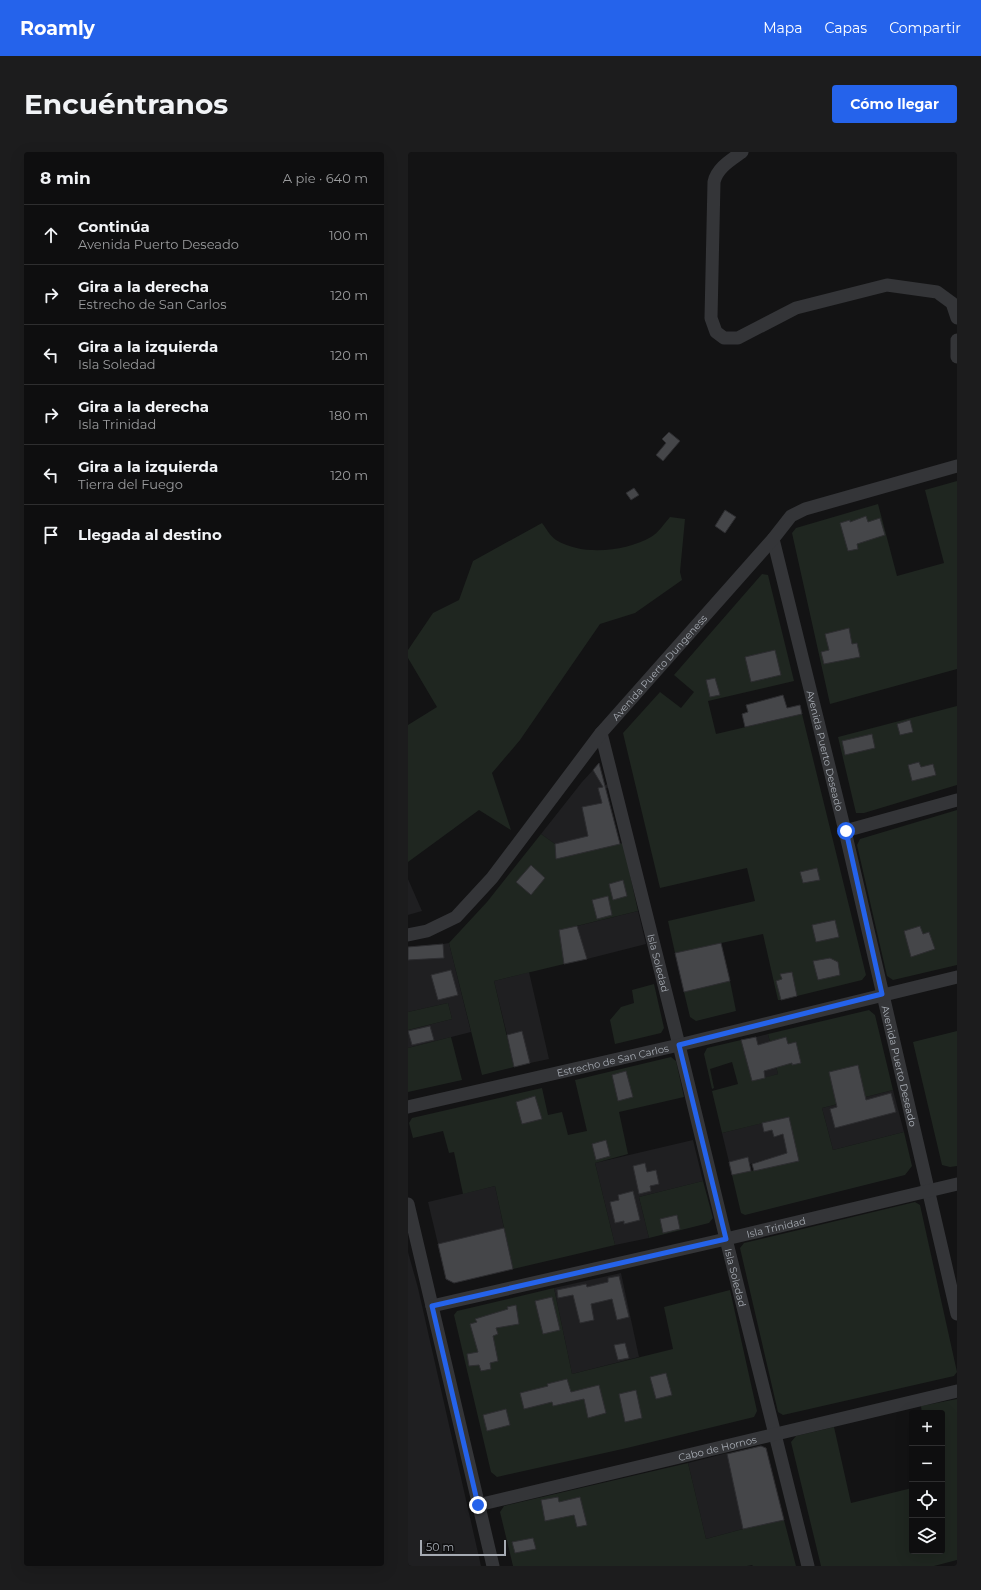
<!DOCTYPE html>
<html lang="es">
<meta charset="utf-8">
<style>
body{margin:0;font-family:Montserrat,sans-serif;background:#1c1c1d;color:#f1f3f6}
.controls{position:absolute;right:12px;bottom:12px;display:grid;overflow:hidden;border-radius:4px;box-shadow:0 4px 16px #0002}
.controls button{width:36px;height:36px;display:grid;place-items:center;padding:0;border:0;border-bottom:1px solid #2e2e2f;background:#0e0e0f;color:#f1f3f6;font:20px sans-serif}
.scale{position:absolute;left:12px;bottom:10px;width:86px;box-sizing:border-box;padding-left:4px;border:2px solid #a6abb3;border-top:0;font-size:11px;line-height:14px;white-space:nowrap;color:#a6abb3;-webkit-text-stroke:3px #0e0e0f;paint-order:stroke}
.stop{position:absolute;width:12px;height:12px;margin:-9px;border:3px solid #2563eb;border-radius:50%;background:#fff}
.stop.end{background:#2563eb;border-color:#fff;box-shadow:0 1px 4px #0008}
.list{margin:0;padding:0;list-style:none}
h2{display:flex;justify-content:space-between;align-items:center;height:52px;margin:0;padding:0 16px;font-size:17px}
h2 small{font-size:13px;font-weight:400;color:#9b9c9e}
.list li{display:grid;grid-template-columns:26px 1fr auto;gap:12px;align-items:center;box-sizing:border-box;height:60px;padding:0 16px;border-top:1px solid #2e2e2f}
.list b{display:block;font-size:15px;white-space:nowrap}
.list p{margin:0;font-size:13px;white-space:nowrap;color:#9b9c9e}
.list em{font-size:13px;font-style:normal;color:#9b9c9e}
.icon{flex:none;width:22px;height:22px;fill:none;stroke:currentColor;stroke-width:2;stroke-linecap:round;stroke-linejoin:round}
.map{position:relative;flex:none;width:549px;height:1414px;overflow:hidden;border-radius:4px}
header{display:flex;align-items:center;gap:24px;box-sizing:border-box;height:56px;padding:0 20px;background:#2563eb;color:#fff}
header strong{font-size:19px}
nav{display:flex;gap:22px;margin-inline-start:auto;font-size:14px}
.intro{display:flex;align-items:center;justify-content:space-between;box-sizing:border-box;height:96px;padding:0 24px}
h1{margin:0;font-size:28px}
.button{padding:10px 18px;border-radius:4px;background:#2563eb;color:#fff;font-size:14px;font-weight:700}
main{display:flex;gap:24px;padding:0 24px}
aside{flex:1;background:#0e0e0f;border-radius:4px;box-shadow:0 4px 16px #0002}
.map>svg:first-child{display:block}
.built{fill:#1f1f21}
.green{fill:#1f2620;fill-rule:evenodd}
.building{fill:#454649;stroke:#2d2d30}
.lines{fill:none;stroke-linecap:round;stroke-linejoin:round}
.street{stroke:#343538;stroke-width:13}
.route{stroke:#2563eb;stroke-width:5}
.labels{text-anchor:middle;stroke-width:3.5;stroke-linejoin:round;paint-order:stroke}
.street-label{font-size:10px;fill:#a6abb3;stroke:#0e0e0f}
</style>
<header>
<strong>Roamly</strong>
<nav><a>Mapa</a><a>Capas</a><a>Compartir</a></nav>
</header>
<div class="intro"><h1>Encuéntranos</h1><a class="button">Cómo llegar</a></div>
<main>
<aside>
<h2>8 min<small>A pie · 640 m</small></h2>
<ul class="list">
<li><svg class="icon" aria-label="ahead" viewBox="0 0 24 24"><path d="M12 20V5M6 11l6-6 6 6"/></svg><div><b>Continúa</b><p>Avenida Puerto Deseado</p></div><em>100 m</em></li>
<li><svg class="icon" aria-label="right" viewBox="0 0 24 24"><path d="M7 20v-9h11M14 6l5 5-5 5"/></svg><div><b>Gira a la derecha</b><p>Estrecho de San Carlos</p></div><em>120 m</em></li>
<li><svg class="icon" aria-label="left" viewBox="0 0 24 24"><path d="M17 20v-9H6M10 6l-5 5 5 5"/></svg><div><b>Gira a la izquierda</b><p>Isla Soledad</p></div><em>120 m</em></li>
<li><svg class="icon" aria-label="right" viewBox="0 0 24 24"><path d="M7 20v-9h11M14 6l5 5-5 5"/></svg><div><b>Gira a la derecha</b><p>Isla Trinidad</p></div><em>180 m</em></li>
<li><svg class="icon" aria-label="left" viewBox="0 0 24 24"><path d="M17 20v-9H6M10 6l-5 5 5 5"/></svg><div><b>Gira a la izquierda</b><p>Tierra del Fuego</p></div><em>120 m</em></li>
<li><svg class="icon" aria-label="arrive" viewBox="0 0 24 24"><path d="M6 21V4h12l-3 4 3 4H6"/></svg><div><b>Llegada al destino</b></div></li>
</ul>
</aside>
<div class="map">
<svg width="549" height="1414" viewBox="0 0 549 1414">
<rect width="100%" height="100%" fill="#131314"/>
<path class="built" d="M 185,618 L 192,630 L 196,630 L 197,633 L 200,632 L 200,636 L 196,637 L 195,635 L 190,636 L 194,651 L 174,655 L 180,684 L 147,692 L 133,682 L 174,630 Z
M 0,727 L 14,759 L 0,763 Z
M 230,759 L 238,792 L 179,807 L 169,774 Z
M 41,791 L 63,880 L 0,896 L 0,878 L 44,867 L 40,851 L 0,860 L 0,808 L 36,806 L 35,792 Z
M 121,820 L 141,907 L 122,911 L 114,879 L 99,883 L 86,829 Z
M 360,882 L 370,922 L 357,926 L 348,885 Z
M 485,938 L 496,980 L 425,998 L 414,956 Z
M 354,971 L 356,979 L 364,978 L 366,985 L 384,980 L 386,986 L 376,988 L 379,1001 L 342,1012 L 340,1005 L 321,1010 L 314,981 Z
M 285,988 L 295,1029 L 231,1045 L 241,1086 L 207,1093 L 187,1011 Z
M 87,1034 L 96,1076 L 30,1092 L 20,1050 Z
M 0,1100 L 10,1136 L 73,1414 L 0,1414 Z
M 213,1121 L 231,1205 L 164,1222 L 146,1136 Z
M 319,1301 L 335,1377 L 298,1387 L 280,1311 Z"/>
<path class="green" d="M 549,329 L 549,517 L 422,552 L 384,381 L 388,376 L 470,352 L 489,424 L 536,411 L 517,338 Z
M 262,365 L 277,367 L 272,420 L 274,428 L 227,461 L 192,472 L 112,588 L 84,621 L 103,678 L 71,658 L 0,710 L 0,573 L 29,555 L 0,506 L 0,498 L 25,461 L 51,448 L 65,409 L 134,371 C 138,376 142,384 148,388 C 174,404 217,400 243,385 C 250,381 256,372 262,365 Z
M 354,422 L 360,423 L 386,529 L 300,549 L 308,582 L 394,562 L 458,823 L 454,828 L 389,844 L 384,820 L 373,822 L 374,827 L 368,829 L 373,848 L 370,848 L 355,782 L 267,801 L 260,769 L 347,749 L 339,716 L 252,736 L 215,581 L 252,540 L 273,556 L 286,540 L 266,523 ZM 422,806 L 430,810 L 432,822 L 410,828 L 406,809 Z
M 549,554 L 549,633 L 456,661 L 448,661 L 430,585 Z
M 549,658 L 549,813 L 485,828 L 479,824 L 449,693 L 452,687 Z
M 133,682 L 147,692 L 148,707 L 215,691 L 230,759 L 152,778 L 156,812 L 86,829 L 106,915 L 74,923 L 41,791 L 79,750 Z
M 322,829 L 328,859 L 288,869 L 282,865 L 276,840 Z
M 246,832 L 256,876 L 253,881 L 207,892 L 202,868 L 213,855 L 226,851 L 224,838 Z
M 40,851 L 44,867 L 0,878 L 0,860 Z
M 461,858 L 467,863 L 485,938 L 414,956 L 425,998 L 496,980 L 504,1014 L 497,1023 L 337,1063 L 333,1061 L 324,1023 L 391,1009 L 380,965 L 314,981 L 304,939 L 330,932 L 324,910 L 302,917 L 306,936 L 304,937 L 296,902 L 299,896 L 333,888 L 344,929 L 370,922 L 360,882 Z
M 549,879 L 549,1014 L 542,1015 L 534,1013 L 505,890 Z
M 43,885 L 54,928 L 0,940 L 0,896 Z
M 263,905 L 268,909 L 276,945 L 211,960 L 220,1002 L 187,1011 L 207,1093 L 105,1117 L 87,1034 L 55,1042 L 46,1000 L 41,1001 L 35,979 L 5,986 L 1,971 L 4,966 L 134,936 L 140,963 L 154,960 L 160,983 L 179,979 L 167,928 Z
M 295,1029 L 305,1066 L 301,1071 L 241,1086 L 231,1045 Z
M 507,1050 L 512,1053 L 549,1220 L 546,1224 L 375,1263 L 370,1260 L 332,1096 L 336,1091 Z
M 146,1136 L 164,1222 L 265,1197 L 256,1155 L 322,1138 L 349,1259 L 346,1265 L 219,1296 L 89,1325 L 83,1320 L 46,1163 L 49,1159 Z
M 549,1247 L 549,1408 L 526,1414 L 413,1414 L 383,1290 L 388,1284 L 426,1275 L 443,1351 L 504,1336 L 504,1399 L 534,1399 L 534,1261 L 514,1261 L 513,1254 Z
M 280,1311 L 298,1387 L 335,1377 L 376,1368 L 388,1414 L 345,1414 L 344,1413 L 339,1414 L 105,1414 L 92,1360 L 96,1354 Z"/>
<path class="building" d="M 261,280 L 272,289 L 255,309 L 248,303 L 258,291 L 254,287 Z
M 226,336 L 231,343 L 223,348 L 218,341 Z
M 317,358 L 328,365 L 317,381 L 307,374 Z
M 458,364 L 460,370 L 472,366 L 477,383 L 449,392 L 450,397 L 440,399 L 432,371 L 442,368 L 442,370 Z
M 441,476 L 444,492 L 449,491 L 452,505 L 416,512 L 413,500 L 421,498 L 417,482 Z
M 367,498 L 373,523 L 343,530 L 337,505 Z
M 307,526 L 312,543 L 302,545 L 298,528 Z
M 375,543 L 379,556 L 392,553 L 394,562 L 337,575 L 334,562 L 340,560 L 338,553 Z
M 502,568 L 505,580 L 492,583 L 489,572 Z
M 464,582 L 467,596 L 437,603 L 434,589 Z
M 511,610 L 513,615 L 525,612 L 528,623 L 504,629 L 500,613 Z
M 191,611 L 212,692 L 148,707 L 147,692 L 180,684 L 174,655 L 194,651 L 190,636 L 195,635 L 185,618 Z
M 123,713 L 137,726 L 123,743 L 108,730 Z
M 409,716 L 412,728 L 395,731 L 392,720 Z
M 215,728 L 219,744 L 205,748 L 201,732 Z
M 200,744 L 204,763 L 189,767 L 184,748 Z
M 427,768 L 431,785 L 408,790 L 404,773 Z
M 169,774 L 179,807 L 156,812 L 151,778 Z
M 512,774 L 515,782 L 521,780 L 527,797 L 503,805 L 496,779 Z
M 313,791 L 322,829 L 276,840 L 267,801 Z
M 35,792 L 36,806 L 0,808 L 0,795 Z
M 422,806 L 430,810 L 432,823 L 410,828 L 405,809 Z
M 43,818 L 50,843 L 30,848 L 23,823 Z
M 384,820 L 389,844 L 373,848 L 368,829 L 374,827 L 372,822 Z
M 22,874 L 26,888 L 4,893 L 0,879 Z
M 114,879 L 122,911 L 106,915 L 99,883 Z
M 348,885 L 350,893 L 378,885 L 380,892 L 388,890 L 393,911 L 384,913 L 384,911 L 356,919 L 357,926 L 344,929 L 333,888 Z
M 450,913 L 458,948 L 483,941 L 488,960 L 427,976 L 422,957 L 429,955 L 421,920 Z
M 218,919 L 225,945 L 210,949 L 204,923 Z
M 127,944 L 134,967 L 114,972 L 108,950 Z
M 381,965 L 391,1009 L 346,1019 L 344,1012 L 379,1001 L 375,982 L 366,985 L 364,978 L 356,980 L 354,971 Z
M 198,988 L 202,1004 L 188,1008 L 184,992 Z
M 340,1005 L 343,1019 L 324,1023 L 321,1010 Z
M 237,1011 L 239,1020 L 248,1018 L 251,1032 L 242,1034 L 243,1039 L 231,1042 L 225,1014 Z
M 225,1039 L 232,1068 L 216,1072 L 216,1069 L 207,1071 L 202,1050 L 211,1048 L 210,1043 Z
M 269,1063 L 272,1077 L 255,1081 L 252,1067 Z
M 96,1076 L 105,1117 L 46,1131 L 38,1127 L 30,1092 Z
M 211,1124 L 221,1165 L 209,1168 L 204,1147 L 183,1152 L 186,1168 L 172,1171 L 165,1143 L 150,1146 L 149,1138 L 178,1132 L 179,1135 L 200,1130 L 200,1126 Z
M 144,1145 L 152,1178 L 135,1182 L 127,1149 Z
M 108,1153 L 111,1172 L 88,1176 L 90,1182 L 85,1184 L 90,1209 L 82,1211 L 83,1217 L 73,1219 L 71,1213 L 61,1214 L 59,1202 L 70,1200 L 62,1172 L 69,1170 L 67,1167 L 100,1157 L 99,1155 Z
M 217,1191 L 221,1206 L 210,1208 L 206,1193 Z
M 258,1221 L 264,1243 L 248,1247 L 242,1225 Z
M 159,1227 L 163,1240 L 191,1233 L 198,1261 L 180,1266 L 176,1247 L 145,1254 L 144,1250 L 116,1257 L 112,1241 L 140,1234 L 139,1232 Z
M 228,1238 L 234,1266 L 217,1270 L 211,1242 Z
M 98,1257 L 102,1273 L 79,1279 L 75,1263 Z
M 353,1294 L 358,1296 L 376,1368 L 335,1377 L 319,1302 Z
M 150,1345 L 151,1350 L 172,1345 L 179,1373 L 169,1375 L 166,1363 L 137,1369 L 133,1348 Z
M 125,1386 L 128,1397 L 107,1401 L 104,1390 Z"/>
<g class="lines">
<g class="street">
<path d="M 334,0 C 323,8 309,16 306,30 L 303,166 L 308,180 L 316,186 L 330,186 L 388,156 L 479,133 L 529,140 L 544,151 L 549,166"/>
<path d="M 549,188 L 549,205"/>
<path id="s1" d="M 365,387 L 437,679 L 549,1162"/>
<path id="s2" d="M 193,581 L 271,893 L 318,1087 L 400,1414"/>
<path d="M 437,679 L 549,648"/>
<path id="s3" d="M 0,783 L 19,779 L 48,765 L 84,726 L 193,581 L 365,387 L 383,364 L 397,357 L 549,314"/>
<path id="s4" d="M 0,955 L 271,893 L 549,825"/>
<path d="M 0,1052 L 85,1414"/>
<path id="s5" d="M 24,1154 L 318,1087 L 549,1032"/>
<path id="s6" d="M 70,1353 L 549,1239"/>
</g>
</g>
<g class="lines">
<path class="route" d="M 70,1353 L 24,1154 L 318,1087 L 271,893 L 474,842 L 438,679"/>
</g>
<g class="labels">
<g class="street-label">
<text dy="4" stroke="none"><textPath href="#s3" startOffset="374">Avenida Puerto Dungeness</textPath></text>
<text dy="4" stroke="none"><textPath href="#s1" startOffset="218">Avenida Puerto Deseado</textPath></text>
<text dy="4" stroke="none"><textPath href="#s2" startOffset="237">Isla Soledad</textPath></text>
<text dy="4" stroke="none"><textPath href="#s4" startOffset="210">Estrecho de San Carlos</textPath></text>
<text dy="4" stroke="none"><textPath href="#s1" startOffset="542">Avenida Puerto Deseado</textPath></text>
<text dy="4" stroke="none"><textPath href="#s5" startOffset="353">Isla Trinidad</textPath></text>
<text dy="4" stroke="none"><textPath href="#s2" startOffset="561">Isla Soledad</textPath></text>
<text dy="4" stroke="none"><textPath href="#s6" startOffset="246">Cabo de Hornos</textPath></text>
</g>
</g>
</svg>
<div class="controls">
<button>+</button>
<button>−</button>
<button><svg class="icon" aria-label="locate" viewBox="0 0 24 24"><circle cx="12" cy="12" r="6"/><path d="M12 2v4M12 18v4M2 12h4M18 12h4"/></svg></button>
<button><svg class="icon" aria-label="layers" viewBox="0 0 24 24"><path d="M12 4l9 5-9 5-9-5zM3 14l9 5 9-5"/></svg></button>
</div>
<div class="scale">50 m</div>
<div class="stop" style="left:438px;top:679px"></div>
<div class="stop end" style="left:70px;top:1353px"></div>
</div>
</main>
